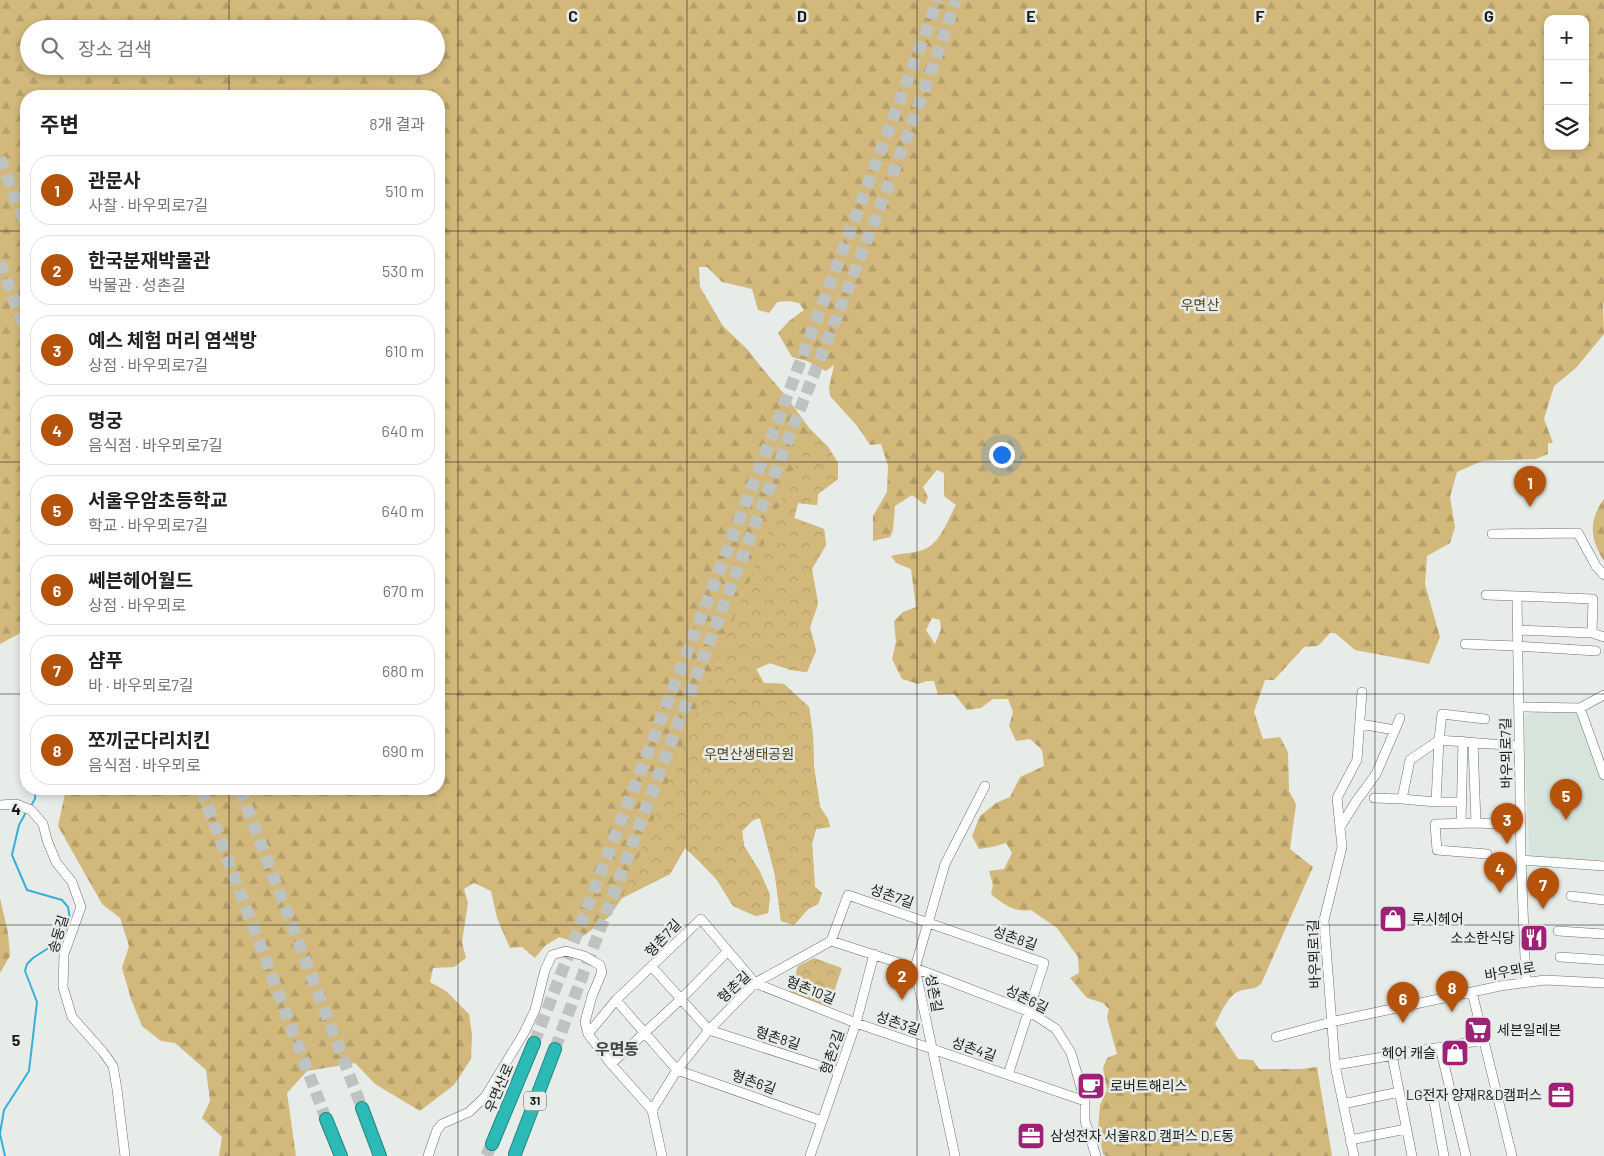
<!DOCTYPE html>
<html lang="ko">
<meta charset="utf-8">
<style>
body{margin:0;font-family:Barlow,"Noto Sans KR",sans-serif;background:#f2f2f2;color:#222}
.controls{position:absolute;right:15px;top:15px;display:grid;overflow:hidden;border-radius:10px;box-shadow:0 2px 8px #0003}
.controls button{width:45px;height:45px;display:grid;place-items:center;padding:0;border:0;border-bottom:1px solid #e0e0e0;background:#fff;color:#222;font:25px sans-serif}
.you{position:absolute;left:1001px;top:454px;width:18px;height:18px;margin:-12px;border:4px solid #fff;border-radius:50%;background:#1a73e8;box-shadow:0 0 0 8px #1a73e833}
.badge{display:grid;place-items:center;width:32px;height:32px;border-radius:50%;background:#b45309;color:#fff;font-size:16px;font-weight:700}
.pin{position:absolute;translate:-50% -41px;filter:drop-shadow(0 1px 2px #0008)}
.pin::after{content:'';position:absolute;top:26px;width:18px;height:15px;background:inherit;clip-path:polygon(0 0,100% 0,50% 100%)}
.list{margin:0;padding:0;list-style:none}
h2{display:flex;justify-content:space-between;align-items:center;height:65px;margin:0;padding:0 20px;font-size:21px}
h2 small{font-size:16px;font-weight:400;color:#767676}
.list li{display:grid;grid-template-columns:32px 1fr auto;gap:15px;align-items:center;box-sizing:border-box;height:70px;margin:0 10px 10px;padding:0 10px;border:1px solid #e0e0e0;border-radius:20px}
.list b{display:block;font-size:19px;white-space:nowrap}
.list p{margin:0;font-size:16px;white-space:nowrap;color:#767676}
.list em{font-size:16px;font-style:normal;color:#767676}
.icon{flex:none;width:28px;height:28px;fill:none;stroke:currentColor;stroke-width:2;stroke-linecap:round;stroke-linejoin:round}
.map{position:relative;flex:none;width:1604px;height:1156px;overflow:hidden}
.search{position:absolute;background:#fff;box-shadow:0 2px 8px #0003;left:20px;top:20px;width:425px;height:55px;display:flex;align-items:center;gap:12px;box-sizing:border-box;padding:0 18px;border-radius:28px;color:#767676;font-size:19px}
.panel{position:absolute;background:#fff;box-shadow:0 2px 8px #0003;left:20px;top:90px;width:425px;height:705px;border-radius:20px}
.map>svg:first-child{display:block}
.built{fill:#d7e4db}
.forest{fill:url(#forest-firs);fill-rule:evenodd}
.park{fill:url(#park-crowns)}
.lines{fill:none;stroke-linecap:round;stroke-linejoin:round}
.stream{stroke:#36afda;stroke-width:2}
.highway-tunnel{stroke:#bec2c0;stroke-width:12;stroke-dasharray:12 6;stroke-linecap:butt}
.minor-casing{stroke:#6e726f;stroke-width:10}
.highway-casing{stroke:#258380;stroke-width:14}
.minor{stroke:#fff;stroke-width:9}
.highway{stroke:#2bbab6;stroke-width:12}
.grid{fill:none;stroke:#1a1c1b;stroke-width:1;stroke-opacity:0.55}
.labels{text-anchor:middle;stroke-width:5;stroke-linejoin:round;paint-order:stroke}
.shield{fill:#e7ece9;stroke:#585a59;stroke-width:1}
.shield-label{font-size:12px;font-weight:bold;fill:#1a1c1b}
.park-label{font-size:14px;fill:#574720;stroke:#e7ece9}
.street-label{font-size:14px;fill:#1a1c1b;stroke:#e7ece9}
.poi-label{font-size:14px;fill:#1a1c1b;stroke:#e7ece9;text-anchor:start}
.quarter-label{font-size:16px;font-weight:bold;fill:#424744;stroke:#e7ece9}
.grid-label{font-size:16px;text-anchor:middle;font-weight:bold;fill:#1a1c1b;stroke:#e7ece9;stroke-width:5;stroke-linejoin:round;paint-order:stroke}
</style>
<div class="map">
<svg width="1604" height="1156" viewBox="0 0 1604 1156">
<defs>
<pattern id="forest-firs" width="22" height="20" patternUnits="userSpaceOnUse" patternTransform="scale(1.25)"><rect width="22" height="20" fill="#d2b97b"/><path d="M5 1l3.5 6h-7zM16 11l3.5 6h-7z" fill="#b49e6a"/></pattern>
<pattern id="park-crowns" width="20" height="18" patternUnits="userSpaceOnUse" patternTransform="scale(1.25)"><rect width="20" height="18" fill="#d2b97b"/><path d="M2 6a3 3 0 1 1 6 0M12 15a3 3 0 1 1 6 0" fill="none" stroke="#b49e6a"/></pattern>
</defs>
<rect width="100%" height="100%" fill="#e7ece9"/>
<path class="built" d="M 1533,711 L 1578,711 L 1604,783 L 1604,860 L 1533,858 L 1529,856 L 1524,718 Z"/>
<path class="forest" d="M 0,0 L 1604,0 L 1604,303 L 1603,303 L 1604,334 L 1576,368 L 1554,386 L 1544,419 L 1553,443 L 1548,443 L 1548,454 L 1536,459 L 1482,461 L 1457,472 L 1450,497 L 1455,527 L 1450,543 L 1427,556 L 1425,584 L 1440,637 L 1429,664 L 1355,650 L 1335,633 L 1330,633 L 1318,646 L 1304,647 L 1274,680 L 1265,680 L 1254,712 L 1263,739 L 1280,737 L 1288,752 L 1289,791 L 1296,804 L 1290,849 L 1313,867 L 1261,984 C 1253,990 1252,988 1243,990 C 1228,993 1222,1012 1215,1024 L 1238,1059 L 1253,1060 L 1259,1069 L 1302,1069 L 1317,1067 L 1332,1156 L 1106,1156 L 1103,1154 L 1098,1129 L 1100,1105 L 1107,1090 L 1103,1068 L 1107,1058 L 1117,1054 L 1107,1018 L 1109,1009 L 1103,1003 L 1087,998 L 1070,978 L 1079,973 L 1078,957 L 1057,928 L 1031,910 C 1015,913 1003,904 991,894 L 993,885 L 989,871 L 1004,869 L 1012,853 L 1006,843 L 992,847 L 979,849 L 972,836 L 980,816 L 996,803 L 1010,797 L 1020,777 L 1044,766 L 1042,750 L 1030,739 L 1016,741 L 1009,726 L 1013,712 L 1008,699 L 993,699 L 981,708 L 967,710 L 954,694 L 938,695 L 934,681 L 927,681 L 918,684 L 902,679 L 892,659 L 896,642 L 894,621 L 903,612 L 916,607 L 911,569 L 896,563 L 891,556 C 901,553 919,553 925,549 C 941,542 948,519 956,505 L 944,496 L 944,473 L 937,470 L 923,487 L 928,497 L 925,505 L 912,495 L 895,506 L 893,530 L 890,537 L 873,541 L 873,516 L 887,492 L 888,466 L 881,444 L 870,445 L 858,427 L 830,396 L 829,388 L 834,365 L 826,371 L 807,361 L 792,357 L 778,333 L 789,321 L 804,310 L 799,303 L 789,301 L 777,302 L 769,313 L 758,310 L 752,289 L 722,282 L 707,267 L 699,267 L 700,287 L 723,326 L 747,349 L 762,368 L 785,395 L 810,429 L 828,447 L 838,463 L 838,479 L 818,494 L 817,505 L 798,503 L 794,518 L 824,529 L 826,545 L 812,569 L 818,604 L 810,627 L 816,651 L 807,672 L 791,670 L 770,663 L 756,669 L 764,683 L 784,684 L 809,707 L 813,735 L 814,767 L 820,807 L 828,819 L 830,827 L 816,829 L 812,844 L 815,887 L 822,893 L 818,904 L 808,909 L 794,925 L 781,921 L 775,875 L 760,818 L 753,820 L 742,831 L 744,846 L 760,872 L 770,895 L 768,913 L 756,916 L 733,906 L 717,880 L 696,858 L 685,848 L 670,874 L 622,898 L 609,917 L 575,942 L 559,937 L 545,946 L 535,958 L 522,947 L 510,948 L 497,918 L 491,891 L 474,883 L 464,889 L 468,903 L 462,942 L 466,958 L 454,967 L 433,968 L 430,982 L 446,991 L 469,1014 L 472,1036 L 471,1059 L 454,1085 L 420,1111 L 375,1084 L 355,1063 L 307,1071 L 287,1093 L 296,1156 L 219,1156 L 222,1137 L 202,1118 L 210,1101 L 206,1070 L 175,1043 L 161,1041 L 142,1026 L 131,999 L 122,968 L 129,946 L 120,918 L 102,904 L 58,826 L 66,789 L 439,789 L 439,96 L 26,96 L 26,630 L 0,644 ZM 1548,19 L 1585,19 L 1585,146 L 1548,146 ZM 29,29 L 436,29 L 436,66 L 29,66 ZM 932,618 L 940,620 L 941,629 L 935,644 L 926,630 Z
M 1604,499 L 1604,561 C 1590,539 1588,521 1604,499 Z
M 0,898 L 8,933 L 10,956 L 0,973 Z"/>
<path class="park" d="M 810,429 L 828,447 L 838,463 L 838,479 L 818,494 L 817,505 L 798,503 L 794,518 L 824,529 L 826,545 L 812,569 L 818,604 L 810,627 L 816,651 L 807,672 L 791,670 L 770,663 L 756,669 L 764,683 L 784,684 L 809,707 L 813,735 L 814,767 L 820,807 L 828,819 L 830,827 L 816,829 L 812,844 L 815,887 L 822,893 L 818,904 L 808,909 L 794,925 L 781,921 L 775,875 L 760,818 L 753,820 L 742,831 L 744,846 L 760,872 L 770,895 L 768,913 L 756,916 L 733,906 L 717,880 L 696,858 L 685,848 L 670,874 L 622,898 Z
M 814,958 L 842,968 L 829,1007 L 790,992 L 798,966 Z"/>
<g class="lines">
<path class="stream" d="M 32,804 L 35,799 L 36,789
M 0,1133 L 4,1110 L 29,1071 L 37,1002 L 25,971 L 27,964 L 33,958 L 61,940 L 70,919 L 68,907 L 62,900 L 27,890 L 12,855 L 19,825 L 25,814
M 0,1134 L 5,1156"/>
<path class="highway-tunnel" d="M 0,158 L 26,226
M 0,262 L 26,331
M 201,789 L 326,1119
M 240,789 L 362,1108
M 534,1043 L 777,423 L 938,0
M 555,1049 C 633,841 712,634 793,427 C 849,285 907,144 956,0
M 486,1156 L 492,1144"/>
<defs>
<path id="minor" d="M 1492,534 L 1578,533 L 1596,566 L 1604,575
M 1486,595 L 1517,596
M 1517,630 L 1592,633 L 1593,599 L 1517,596 L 1521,860 L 1526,982
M 1592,633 L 1604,637
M 1465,644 L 1517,646 L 1596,651
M 1519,707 L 1580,708 L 1604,695
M 1580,708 L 1604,775
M 1485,719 L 1442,714 L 1439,740 L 1518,746
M 1360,724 L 1395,730 L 1400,718
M 1439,740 L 1436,802 L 1402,799 L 1410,760 Z
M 1473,742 L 1476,823 L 1521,825
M 1374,798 L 1402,799
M 1436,802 L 1461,802
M 0,805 L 16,804 L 31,810 L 43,824 L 47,840 L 56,862 L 72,882 L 81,907 L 64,954 L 63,987 L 72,1017 L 103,1052 L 113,1066 L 117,1089 L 125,1156
M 1461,823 L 1463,741
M 1476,823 L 1435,824 L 1437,850 L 1487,854
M 1340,827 L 1357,800 L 1376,774 L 1395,730
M 1521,860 L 1604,866
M 1571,896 L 1604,900
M 1558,931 L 1604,934
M 831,941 L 848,895 L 1044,963 L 1008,1075
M 1560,957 L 1604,960
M 652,967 L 709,1030 L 839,1072
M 1472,992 L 1512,1156
M 616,1000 L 588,1034 L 611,1064 L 652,1110
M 1276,1037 L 1331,1022 L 1500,986 L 1545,980 L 1604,983
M 1440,1047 L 1466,1156
M 1392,1055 L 1412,1156
M 611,1064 L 681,999 L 728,951
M 1335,1065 L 1484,1040
M 1343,1104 L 1399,1092
M 822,1121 L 677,1070 L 616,1000 L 701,919 L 755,983 L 856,1023 L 1085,1101
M 1350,1140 L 1406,1129
M 428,1156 L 437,1130 L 442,1124 L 469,1112 L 485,1097 L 524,1033 L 535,1010 L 545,970 L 552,955 L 566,951 L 584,956 L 600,965 L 602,972 L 592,996 L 585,1022 L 588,1034
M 662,1156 L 652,1110 L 677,1070 L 709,1030 L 755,983 L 831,941 L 915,968 L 1030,1012 L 1056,1029 L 1071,1053 L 1085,1101 L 1085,1121 L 1096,1156
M 810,1156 L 856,1023 L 874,954
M 955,1156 L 915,968 L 945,864 L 985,786
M 1354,1156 L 1335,1065 L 1324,920 L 1342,847 L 1337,798 L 1357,760 L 1362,692
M 1444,1156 L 1433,1096 L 1451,1092"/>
<path id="highway" d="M 362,1108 L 380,1156
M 326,1119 L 341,1156
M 492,1144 L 534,1043
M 515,1154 L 555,1049"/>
</defs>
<use href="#minor" class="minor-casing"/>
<use href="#highway" class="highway-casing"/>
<use href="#minor" class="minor"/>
<use href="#highway" class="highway"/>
</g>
<path class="grid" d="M 229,0 L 229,29M 458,0 L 458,1156M 687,0 L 687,1156M 917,0 L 917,1156M 1146,0 L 1146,1156M 1375,0 L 1375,1156M 229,66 L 229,96M 0,231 L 26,231M 439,231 L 1604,231M 0,462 L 26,462M 439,462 L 1604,462M 0,694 L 26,694M 439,694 L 1604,694M 229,789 L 229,1156M 0,925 L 1604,925"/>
<defs>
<symbol id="shop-square" viewBox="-11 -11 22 22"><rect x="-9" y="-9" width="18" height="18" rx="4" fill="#9e2176" stroke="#e7ece9"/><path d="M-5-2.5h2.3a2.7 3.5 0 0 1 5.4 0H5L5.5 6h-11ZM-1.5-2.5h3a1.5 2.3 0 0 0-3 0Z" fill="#fff"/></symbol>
<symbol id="restaurant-square" viewBox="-11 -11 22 22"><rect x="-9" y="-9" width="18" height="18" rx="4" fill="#9e2176" stroke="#e7ece9"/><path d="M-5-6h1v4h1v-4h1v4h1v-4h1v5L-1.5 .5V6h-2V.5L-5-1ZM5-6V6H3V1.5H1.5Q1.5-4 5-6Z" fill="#fff"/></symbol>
<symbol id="supermarket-square" viewBox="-11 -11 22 22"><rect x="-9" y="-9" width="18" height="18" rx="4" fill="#9e2176" stroke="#e7ece9"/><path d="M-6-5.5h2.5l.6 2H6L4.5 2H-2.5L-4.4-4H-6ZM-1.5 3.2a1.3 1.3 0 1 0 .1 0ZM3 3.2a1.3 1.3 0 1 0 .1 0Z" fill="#fff"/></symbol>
<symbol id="cafe-square" viewBox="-11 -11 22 22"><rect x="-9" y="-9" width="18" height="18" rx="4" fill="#9e2176" stroke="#e7ece9"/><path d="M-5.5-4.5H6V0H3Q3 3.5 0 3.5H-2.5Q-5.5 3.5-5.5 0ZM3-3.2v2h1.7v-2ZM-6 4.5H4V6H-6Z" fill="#fff"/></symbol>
<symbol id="office-square" viewBox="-11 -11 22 22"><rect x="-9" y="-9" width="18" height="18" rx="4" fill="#9e2176" stroke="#e7ece9"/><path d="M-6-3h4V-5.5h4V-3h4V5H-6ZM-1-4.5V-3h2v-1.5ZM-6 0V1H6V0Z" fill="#fff"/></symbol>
</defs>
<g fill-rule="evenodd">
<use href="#shop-square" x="1377" y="903" width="32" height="32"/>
<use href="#restaurant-square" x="1518" y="922" width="32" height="32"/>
<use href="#supermarket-square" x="1462" y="1014" width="32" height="32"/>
<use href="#shop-square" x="1439" y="1037" width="32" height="32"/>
<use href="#cafe-square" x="1075" y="1070" width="32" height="32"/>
<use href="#office-square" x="1545" y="1079" width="32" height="32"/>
<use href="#office-square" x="1015" y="1120" width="32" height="32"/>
</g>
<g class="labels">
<rect class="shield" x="524" y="1091.5" width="22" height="19" rx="4"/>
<g class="shield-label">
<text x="535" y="1105">31</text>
</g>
<g class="park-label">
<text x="1200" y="310">우면산</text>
<text x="749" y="759">우면산생태공원</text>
</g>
<g class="street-label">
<text transform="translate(1506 753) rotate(-91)" y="5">바우뫼로7길</text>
<text transform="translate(892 896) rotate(19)" y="5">성촌7길</text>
<text transform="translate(58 934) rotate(-73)" y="5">송동길</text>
<text transform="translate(663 938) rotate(-47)" y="5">형촌7길</text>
<text transform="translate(1015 938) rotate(19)" y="5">성촌8길</text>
<text transform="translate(1314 954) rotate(-92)" y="5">바우뫼로1길</text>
<text transform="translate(1510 971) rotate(-10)" y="5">바우뫼로</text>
<text transform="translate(734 987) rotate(-43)" y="5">형촌길</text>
<text transform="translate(811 990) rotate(22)" y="5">형촌10길</text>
<text transform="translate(934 993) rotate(79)" y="5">성촌길</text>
<text transform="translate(1027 999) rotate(26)" y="5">성촌6길</text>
<text transform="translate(898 1023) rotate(19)" y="5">성촌3길</text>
<text transform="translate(778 1038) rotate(18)" y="5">형촌8길</text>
<text transform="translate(974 1049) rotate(19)" y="5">성촌4길</text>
<text transform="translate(832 1052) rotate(-71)" y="5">형촌2길</text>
<text transform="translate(754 1082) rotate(19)" y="5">형촌6길</text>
<text transform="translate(499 1088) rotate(-67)" y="5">우면산로</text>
</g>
<g class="poi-label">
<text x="1412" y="924">루시헤어</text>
<text x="1515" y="943" text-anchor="end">소소한식당</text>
<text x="1497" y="1035">세븐일레븐</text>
<text x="1436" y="1058" text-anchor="end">헤어 캐슬</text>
<text x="1110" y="1091">로버트해리스</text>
<text x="1542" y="1100" text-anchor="end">LG전자 양재R&amp;D캠퍼스</text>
<text x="1050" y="1141">삼성전자 서울R&amp;D 캠퍼스 D,E동</text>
</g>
<g class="quarter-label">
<text x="617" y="1055">우면동</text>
</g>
</g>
<g class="grid-label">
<text x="573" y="22">C</text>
<text x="802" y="22">D</text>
<text x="1031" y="22">E</text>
<text x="1260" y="22">F</text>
<text x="1489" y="22">G</text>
<text x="16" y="815">4</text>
<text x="16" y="1046">5</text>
</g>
</svg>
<div class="controls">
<button>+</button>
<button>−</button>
<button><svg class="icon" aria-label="layers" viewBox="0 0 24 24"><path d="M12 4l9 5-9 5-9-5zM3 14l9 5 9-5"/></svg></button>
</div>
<div class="you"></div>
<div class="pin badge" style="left:1530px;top:507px">1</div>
<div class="pin badge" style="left:902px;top:1000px">2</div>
<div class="pin badge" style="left:1507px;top:844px">3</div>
<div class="pin badge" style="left:1500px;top:893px">4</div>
<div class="pin badge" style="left:1566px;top:820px">5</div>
<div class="pin badge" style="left:1403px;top:1023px">6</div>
<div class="pin badge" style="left:1543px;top:909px">7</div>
<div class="pin badge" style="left:1452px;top:1012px">8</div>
<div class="search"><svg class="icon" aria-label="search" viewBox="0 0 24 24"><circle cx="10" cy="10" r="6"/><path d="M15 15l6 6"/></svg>장소 검색</div>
<section class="panel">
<h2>주변<small>8개 결과</small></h2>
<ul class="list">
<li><span class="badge">1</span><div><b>관문사</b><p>사찰 · 바우뫼로7길</p></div><em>510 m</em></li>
<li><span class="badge">2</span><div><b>한국분재박물관</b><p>박물관 · 성촌길</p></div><em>530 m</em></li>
<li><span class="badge">3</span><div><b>예스 체험 머리 염색방</b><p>상점 · 바우뫼로7길</p></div><em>610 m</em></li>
<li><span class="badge">4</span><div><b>명궁</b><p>음식점 · 바우뫼로7길</p></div><em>640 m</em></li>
<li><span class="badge">5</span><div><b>서울우암초등학교</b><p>학교 · 바우뫼로7길</p></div><em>640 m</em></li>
<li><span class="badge">6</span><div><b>쎄븐헤어월드</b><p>상점 · 바우뫼로</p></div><em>670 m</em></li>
<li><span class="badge">7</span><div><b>샴푸</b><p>바 · 바우뫼로7길</p></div><em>680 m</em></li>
<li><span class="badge">8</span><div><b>쪼끼군다리치킨</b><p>음식점 · 바우뫼로</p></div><em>690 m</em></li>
</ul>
</section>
</div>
